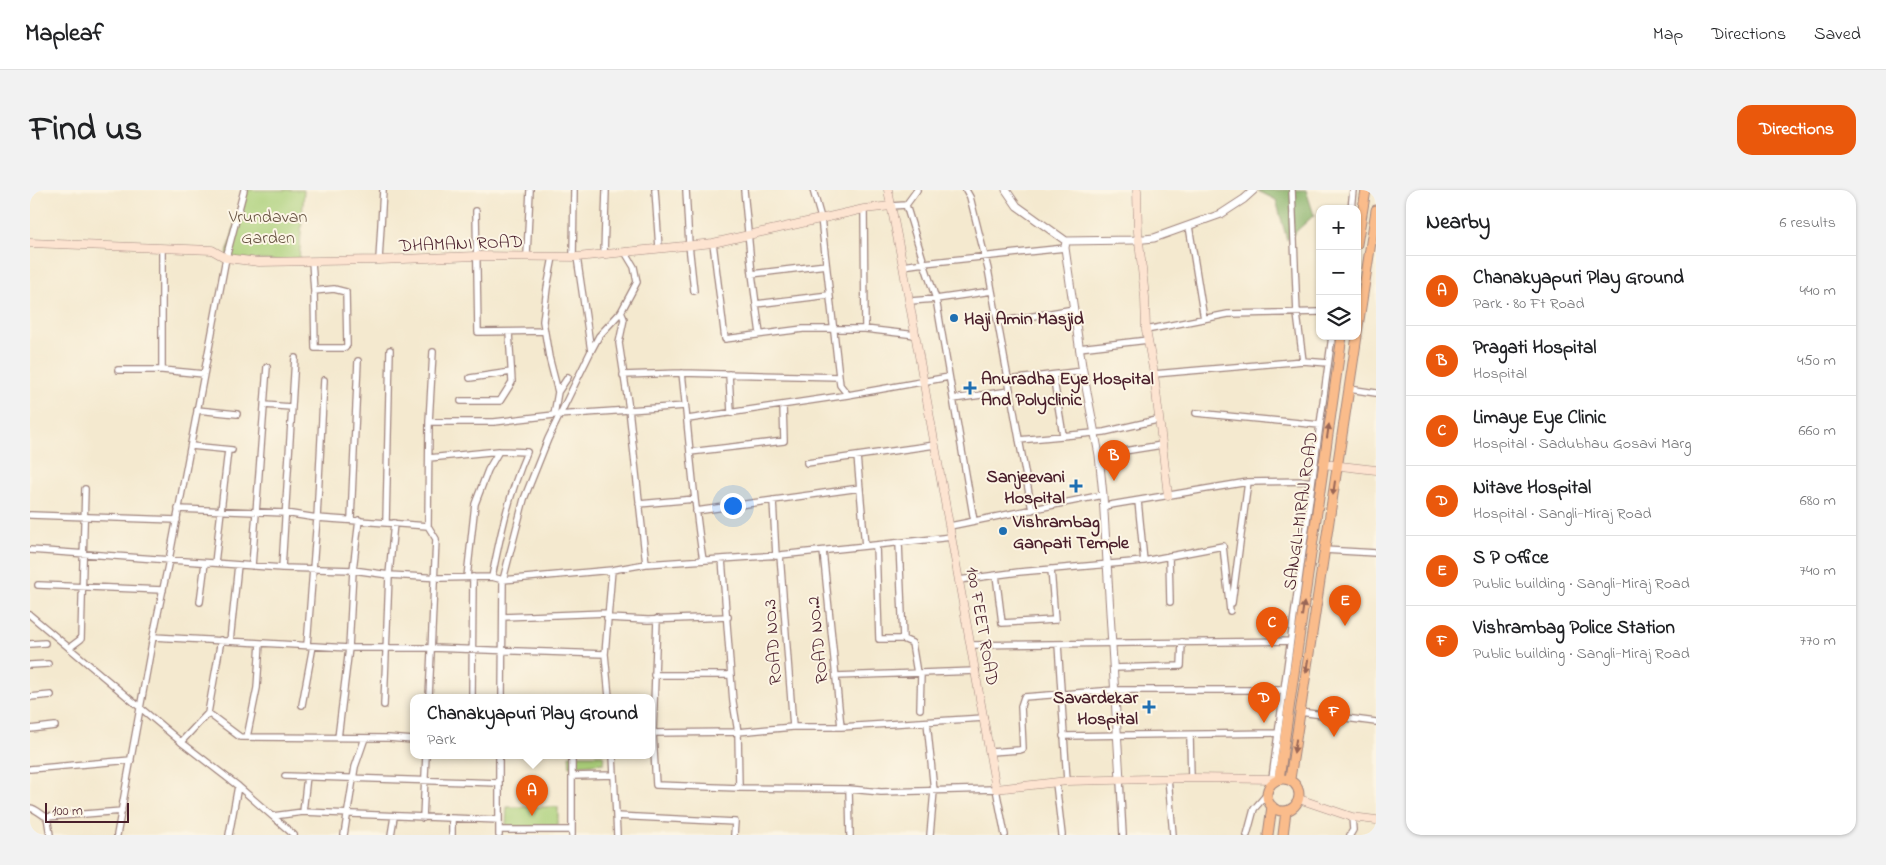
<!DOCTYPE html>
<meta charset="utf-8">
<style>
body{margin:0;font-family:"Indie Flower",sans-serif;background:#f2f2f2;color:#202124}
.controls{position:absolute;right:15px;top:15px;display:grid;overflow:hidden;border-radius:10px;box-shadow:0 1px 4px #0004}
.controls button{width:45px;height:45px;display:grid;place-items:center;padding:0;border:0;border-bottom:1px solid #e0e0e0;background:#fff;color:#202124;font:25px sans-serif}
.scale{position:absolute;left:15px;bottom:12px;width:84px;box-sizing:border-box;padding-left:5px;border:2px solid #4a1f2b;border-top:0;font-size:14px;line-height:18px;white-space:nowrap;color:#4a1f2b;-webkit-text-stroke:4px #fcf5e5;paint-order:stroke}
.you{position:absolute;left:702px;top:315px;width:18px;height:18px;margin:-12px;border:4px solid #fff;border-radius:50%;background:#1a73e8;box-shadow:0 0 0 8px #1a73e833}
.badge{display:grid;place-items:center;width:32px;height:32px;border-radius:50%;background:#ea580c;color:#fff;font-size:16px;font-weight:700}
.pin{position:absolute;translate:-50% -41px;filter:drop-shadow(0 1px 2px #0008)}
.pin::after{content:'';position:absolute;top:26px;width:18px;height:15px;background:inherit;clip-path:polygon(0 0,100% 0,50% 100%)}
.popup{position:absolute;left:380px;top:504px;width:245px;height:65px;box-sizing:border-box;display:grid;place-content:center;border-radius:10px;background:#fff;filter:drop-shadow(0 1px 4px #0005);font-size:16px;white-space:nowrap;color:#757577}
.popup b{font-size:19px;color:#202124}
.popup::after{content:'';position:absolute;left:50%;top:100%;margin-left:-10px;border:10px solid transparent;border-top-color:#fff}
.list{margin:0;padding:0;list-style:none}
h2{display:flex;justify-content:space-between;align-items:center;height:65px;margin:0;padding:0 20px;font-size:21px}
h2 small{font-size:16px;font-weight:400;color:#757577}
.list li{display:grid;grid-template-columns:32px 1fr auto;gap:15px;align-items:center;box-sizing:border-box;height:70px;padding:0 20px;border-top:1px solid #e0e0e0}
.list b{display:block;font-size:19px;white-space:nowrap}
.list p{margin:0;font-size:16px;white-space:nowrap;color:#757577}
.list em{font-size:16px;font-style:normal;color:#757577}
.icon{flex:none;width:28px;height:28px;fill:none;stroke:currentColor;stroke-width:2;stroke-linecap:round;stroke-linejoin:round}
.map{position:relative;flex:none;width:1346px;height:645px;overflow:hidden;border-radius:15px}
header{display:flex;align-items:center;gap:30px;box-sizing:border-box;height:70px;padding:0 25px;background:#fff;border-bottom:1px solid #e0e0e0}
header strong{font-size:24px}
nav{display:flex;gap:28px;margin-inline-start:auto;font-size:18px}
.intro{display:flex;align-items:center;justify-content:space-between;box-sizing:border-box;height:120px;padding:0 30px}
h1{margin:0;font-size:35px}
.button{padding:12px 22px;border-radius:15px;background:#ea580c;color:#fff;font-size:18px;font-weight:700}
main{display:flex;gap:30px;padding:0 30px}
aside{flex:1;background:#fff;border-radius:15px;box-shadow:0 1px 4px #0004}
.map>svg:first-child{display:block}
.green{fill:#acd07a;stroke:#7b7852}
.forest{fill:#89b26a;stroke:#6a684a}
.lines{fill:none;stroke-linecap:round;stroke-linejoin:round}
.minor-casing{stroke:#9f847d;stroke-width:8}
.tertiary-casing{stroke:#9f847d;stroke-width:9}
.secondary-casing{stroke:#9f847d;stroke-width:9}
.trunk-casing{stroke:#9f847d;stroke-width:11}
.minor{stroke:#fff;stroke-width:5.5}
.tertiary{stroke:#fff;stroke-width:7}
.secondary{stroke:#fde4d1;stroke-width:8}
.trunk{stroke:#fabc8b;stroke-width:9}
.oneway{fill:#996656}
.poi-dot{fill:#1f6fb2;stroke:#fcf5e5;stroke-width:2}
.labels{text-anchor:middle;stroke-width:4;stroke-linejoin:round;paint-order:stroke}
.park-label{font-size:18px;fill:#675443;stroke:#fcf5e5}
.street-label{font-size:18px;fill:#4a1f2b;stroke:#fcf5e5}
.poi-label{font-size:18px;font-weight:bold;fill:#4a1f2b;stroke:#fcf5e5;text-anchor:start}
</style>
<header>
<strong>Mapleaf</strong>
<nav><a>Map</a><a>Directions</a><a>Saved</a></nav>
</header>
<div class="intro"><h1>Find us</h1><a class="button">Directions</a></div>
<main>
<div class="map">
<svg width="1346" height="645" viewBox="0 0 1346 645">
<rect width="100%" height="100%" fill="#fcf5e5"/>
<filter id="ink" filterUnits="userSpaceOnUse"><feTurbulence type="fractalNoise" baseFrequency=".02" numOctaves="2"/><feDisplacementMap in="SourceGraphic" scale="10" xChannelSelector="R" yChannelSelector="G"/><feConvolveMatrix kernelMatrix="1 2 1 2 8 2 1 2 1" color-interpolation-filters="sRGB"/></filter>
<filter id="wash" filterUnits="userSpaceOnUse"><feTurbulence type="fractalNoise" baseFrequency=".0096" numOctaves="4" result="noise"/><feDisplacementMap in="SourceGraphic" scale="20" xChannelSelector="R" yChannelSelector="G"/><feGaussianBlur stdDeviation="1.12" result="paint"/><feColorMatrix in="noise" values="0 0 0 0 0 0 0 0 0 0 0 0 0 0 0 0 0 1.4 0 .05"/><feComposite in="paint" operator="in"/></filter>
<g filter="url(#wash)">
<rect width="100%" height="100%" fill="#f4e9cf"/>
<path class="green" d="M 214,0 L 274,0 L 269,72 L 196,68 Z
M 539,565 L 573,565 L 574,573 L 540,576 Z
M 477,617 L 528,617 L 528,636 L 476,637 Z"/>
<path class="forest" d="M 1230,0 L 1276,0 L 1284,25 L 1257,50 L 1246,10 L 1228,1 Z"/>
</g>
<g filter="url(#ink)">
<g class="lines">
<defs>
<path id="minor" d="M 625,0 L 629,58
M 656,0 L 659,55 L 664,101
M 714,0 L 722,84 L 730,144
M 783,0 L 791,28 L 810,195 L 818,205 L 919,187
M 936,0 L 940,7 L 958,79 L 1002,320
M 1262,0 L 1267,124 L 1273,171
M 876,15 L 894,73 L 1035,58
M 876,15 L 887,0
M 861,16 L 876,15
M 834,19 L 835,139 L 886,145
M 1321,19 L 1323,0
M 446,21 L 448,142 L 514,141
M 1159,36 L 1174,129
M 683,53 L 695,149 L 773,139 L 835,139
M 132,58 L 132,180 L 174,184
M 574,64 L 576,0
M 497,65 L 500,0
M 543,67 L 544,0
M 547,67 L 561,161
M 349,70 L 353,0
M 282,71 L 284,101 L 304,99 L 316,102 L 317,155 L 315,158 L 285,158 L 284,101
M 873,76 L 894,73 L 906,109 L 880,111
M 722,84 L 796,75
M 726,114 L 799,105
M 591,122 L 594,129 L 589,153 L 599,219 L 616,374
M 968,132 L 1044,119
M 1116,140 L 1198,124 L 1290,122
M 1049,158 L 1118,150
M 88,180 L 132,180
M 652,183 C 659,245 663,308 673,370
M 699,184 L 701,223
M 1124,184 L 1273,171 L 1298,173
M 593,185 L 652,183 L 809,187
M 1023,185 L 1033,245
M 440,188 L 481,182
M 978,190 L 1053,181
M 1319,199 L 1346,203
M 528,202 L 538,187
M 923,209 L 980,201
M 431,211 L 470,211 L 482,192 L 479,142
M 234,215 L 261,217
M 167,220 L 207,224
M 1166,223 L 1290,235
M 528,225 L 655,216
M 658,229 L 818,205
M 399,232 L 464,232 L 524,225 L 528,202 L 519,167 L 513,131 L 517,98 L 523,67
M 989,250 L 1074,242 L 1127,230
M 161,256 L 202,260
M 660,262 L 754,251 L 753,215
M 1069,265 L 1132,255
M 827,266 L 835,356
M 399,268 L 469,261 L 458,280 L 445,314 L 437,387
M 777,273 L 905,255
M 743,310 L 746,366
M 1108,311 L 1114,371
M 609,314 L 665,309
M 1074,316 L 1218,292
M 148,319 L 255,323 L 287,328 L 398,336 L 406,349 L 399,507
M 666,321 L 830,298
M 0,325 L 147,330
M 321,329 L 328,171
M 944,331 L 906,109 L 962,101
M 356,332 L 360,160
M 398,336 L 399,232 L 403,162
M 920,336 L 1073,305
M 869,353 L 873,449 L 882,453 L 887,483
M 846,355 L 849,449 L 873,449
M 0,360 L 252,378 L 323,380 L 359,385 L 411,388 L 462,387 L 473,390 L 582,380 L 616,374 L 750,365 L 922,347
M 1294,360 L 1346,363
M 793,361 L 811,537
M 750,365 L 763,537
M 1139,366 L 1140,412
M 692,369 L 703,512 L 708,542 L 709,598
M 185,373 L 198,260
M 222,376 L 237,177
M 252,378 L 265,168
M 966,385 L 972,433 L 1025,430 L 1021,379
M 462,387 C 471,342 479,304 497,262 L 469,261
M 929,390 L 989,382 L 1114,371 L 1193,356 L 1200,421
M 8,395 L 133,400
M 170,412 L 175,373
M 1202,413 L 1218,292 L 1282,291
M 0,425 L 151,552 L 208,596 L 264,645
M 473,427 L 577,423
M 577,428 L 618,430 L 698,427
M 627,429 L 623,543 L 626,595 L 709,598 L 819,599 L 851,602 L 966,599 L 975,645
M 123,447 L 319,458 L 401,458 L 575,464
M 200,451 L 208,375
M 0,454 L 15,453
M 1028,454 L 1037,591
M 277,455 L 287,328 L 294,190
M 941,455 L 1260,451
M 39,458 L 51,449 L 55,299
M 0,475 L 18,474
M 1083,478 L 1151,476 L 1152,452
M 624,485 L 701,485
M 806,486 L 946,481
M 0,507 L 21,505
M 442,507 L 443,387
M 472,507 L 473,390 L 494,309 L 518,249 L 561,161 L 569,146 L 591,122 L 607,92 L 604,77 L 595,62
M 579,507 L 575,464 L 582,380
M 272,515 L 283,456
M 354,515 L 359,385 L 364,333
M 890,519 L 891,483
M 1270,522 L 1346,532
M 178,523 L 191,450
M 897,532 L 904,601 L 900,645
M 0,539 L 25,536
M 621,543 L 708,542 L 763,537 L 811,537 L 954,528
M 1033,546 L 1248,543
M 1160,546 L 1161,588
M 217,547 L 227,498 L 230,453
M 308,548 L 319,458 L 323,380 L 329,330
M 151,552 L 178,523 L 210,547 L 358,548 L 383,550
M 960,562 L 990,560 L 993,559 L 991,516 L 994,507 L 1085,500 L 1254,500
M 469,565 L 469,645
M 542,565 L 542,645
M 583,565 L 587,645
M 0,579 L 101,570
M 255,586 L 469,593
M 543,586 L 584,585
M 1138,588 L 1143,645
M 1242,588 L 1302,146
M 1090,590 L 1093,645
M 1026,593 L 1032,645
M 819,599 L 820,645
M 0,618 C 8,619 10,625 17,627 L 20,645
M 273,622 L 277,586
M 243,626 L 273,622 L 469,630
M 586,626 L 705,632 L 704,645
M 17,627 L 92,621
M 393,628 L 396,565
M 469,640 L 542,640
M 87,645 L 123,447 L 139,370 L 196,68 L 214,0
M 199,645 L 208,596
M 314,645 L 325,577 L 335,548
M 361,645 L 364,627
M 422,645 L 422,629
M 1217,645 L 1224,619 L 1237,604
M 1320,645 L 1323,640 L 1322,627"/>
<path id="tertiary" d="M 976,0 L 987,16 L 1036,51 L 1104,50 L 1124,48 L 1191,24 L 1214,9 L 1224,0
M 1036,51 L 1035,58 L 1052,176 L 1069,265 L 1073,305 L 1090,590"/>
<path id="secondary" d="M 858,0 L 873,76 L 966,599 L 1037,591 L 1161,588 L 1249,589
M 1107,0 L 1108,42 L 1115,107 L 1116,140 L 1124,184 L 1138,306
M 0,53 L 182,60 L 196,68 L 229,72 L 349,70 L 446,66 L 547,67 L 683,53 L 834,19 L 861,16
M 1293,274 L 1346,280
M 1269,609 L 1322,627 L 1346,630"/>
<path id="trunk" d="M 1327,54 L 1336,0
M 1327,143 L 1346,20
M1237 605a16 16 0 1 1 32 0a16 16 0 1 1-32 0Z
M 1249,589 L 1312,146
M 1260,589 L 1327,146
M 1238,645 L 1242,616
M 1253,645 L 1256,621"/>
</defs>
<use href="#minor" class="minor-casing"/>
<use href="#tertiary" class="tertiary-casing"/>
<use href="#secondary" class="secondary-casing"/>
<use href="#trunk" class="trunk-casing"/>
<use href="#minor" class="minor"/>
<use href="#tertiary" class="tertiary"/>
<use href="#secondary" class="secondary"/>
<use href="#trunk" class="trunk"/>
</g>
<defs><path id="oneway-solid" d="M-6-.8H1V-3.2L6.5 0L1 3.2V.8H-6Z" transform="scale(1.25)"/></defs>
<g class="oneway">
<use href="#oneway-solid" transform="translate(1298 241) rotate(-82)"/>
<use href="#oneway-solid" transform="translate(1304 298) rotate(98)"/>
<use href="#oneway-solid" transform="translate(1273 419) rotate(-82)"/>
<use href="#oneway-solid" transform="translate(1277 476) rotate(99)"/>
<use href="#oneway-solid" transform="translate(1265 556) rotate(99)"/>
</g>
</g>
<g class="poi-dot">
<circle cx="924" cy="128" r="5"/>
<path d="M937.5 190.5h5v5h5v5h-5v5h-5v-5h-5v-5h5z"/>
<path d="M1043.5 288.5h5v5h5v5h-5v5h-5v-5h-5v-5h5z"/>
<circle cx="973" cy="341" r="5"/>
<path d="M1116.5 509.5h5v5h5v5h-5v5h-5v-5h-5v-5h5z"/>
</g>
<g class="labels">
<g class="park-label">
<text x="238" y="32">Vrundavan<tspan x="238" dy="21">Garden</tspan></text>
</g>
<g class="street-label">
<text transform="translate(431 53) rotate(-2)" y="6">DHAMANI ROAD</text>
<text transform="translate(1270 321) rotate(-82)" y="6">SANGLI-MIRAJ ROAD</text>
<text transform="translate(953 436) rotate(80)" y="6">100 FEET ROAD</text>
<text transform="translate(787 450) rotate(-96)" y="6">ROAD NO.2</text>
<text transform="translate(742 452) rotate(-94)" y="6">ROAD NO.3</text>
</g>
<g class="poi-label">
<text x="934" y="134">Haji Amin Masjid</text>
<text x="951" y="194">Anuradha Eye Hospital<tspan x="951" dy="21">And Polyclinic</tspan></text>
<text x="1035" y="292" text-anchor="end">Sanjeevani<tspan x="1035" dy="21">Hospital</tspan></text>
<text x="983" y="337">Vishrambag<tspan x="983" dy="21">Ganpati Temple</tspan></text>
<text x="1108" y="513" text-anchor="end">Savardekar<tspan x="1108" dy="21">Hospital</tspan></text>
</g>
</g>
</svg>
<div class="controls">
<button>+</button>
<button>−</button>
<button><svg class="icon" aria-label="layers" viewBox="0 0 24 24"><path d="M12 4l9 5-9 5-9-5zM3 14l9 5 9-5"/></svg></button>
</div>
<div class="scale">100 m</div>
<div class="you"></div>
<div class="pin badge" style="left:502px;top:626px">A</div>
<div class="popup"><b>Chanakyapuri Play Ground</b>Park</div>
<div class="pin badge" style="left:1084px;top:291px">B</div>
<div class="pin badge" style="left:1242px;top:458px">C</div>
<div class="pin badge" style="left:1234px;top:533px">D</div>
<div class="pin badge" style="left:1315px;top:436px">E</div>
<div class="pin badge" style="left:1304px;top:547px">F</div>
</div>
<aside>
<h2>Nearby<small>6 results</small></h2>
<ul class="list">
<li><span class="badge">A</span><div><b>Chanakyapuri Play Ground</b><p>Park · 80 Ft Road</p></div><em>440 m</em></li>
<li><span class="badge">B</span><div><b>Pragati Hospital</b><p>Hospital</p></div><em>450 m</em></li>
<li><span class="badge">C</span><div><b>Limaye Eye Clinic</b><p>Hospital · Sadubhau Gosavi Marg</p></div><em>660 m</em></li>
<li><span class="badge">D</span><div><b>Nitave Hospital</b><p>Hospital · Sangli-Miraj Road</p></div><em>680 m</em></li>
<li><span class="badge">E</span><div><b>S P Office</b><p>Public building · Sangli-Miraj Road</p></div><em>740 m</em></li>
<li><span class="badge">F</span><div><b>Vishrambag Police Station</b><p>Public building · Sangli-Miraj Road</p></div><em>770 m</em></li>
</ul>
</aside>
</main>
